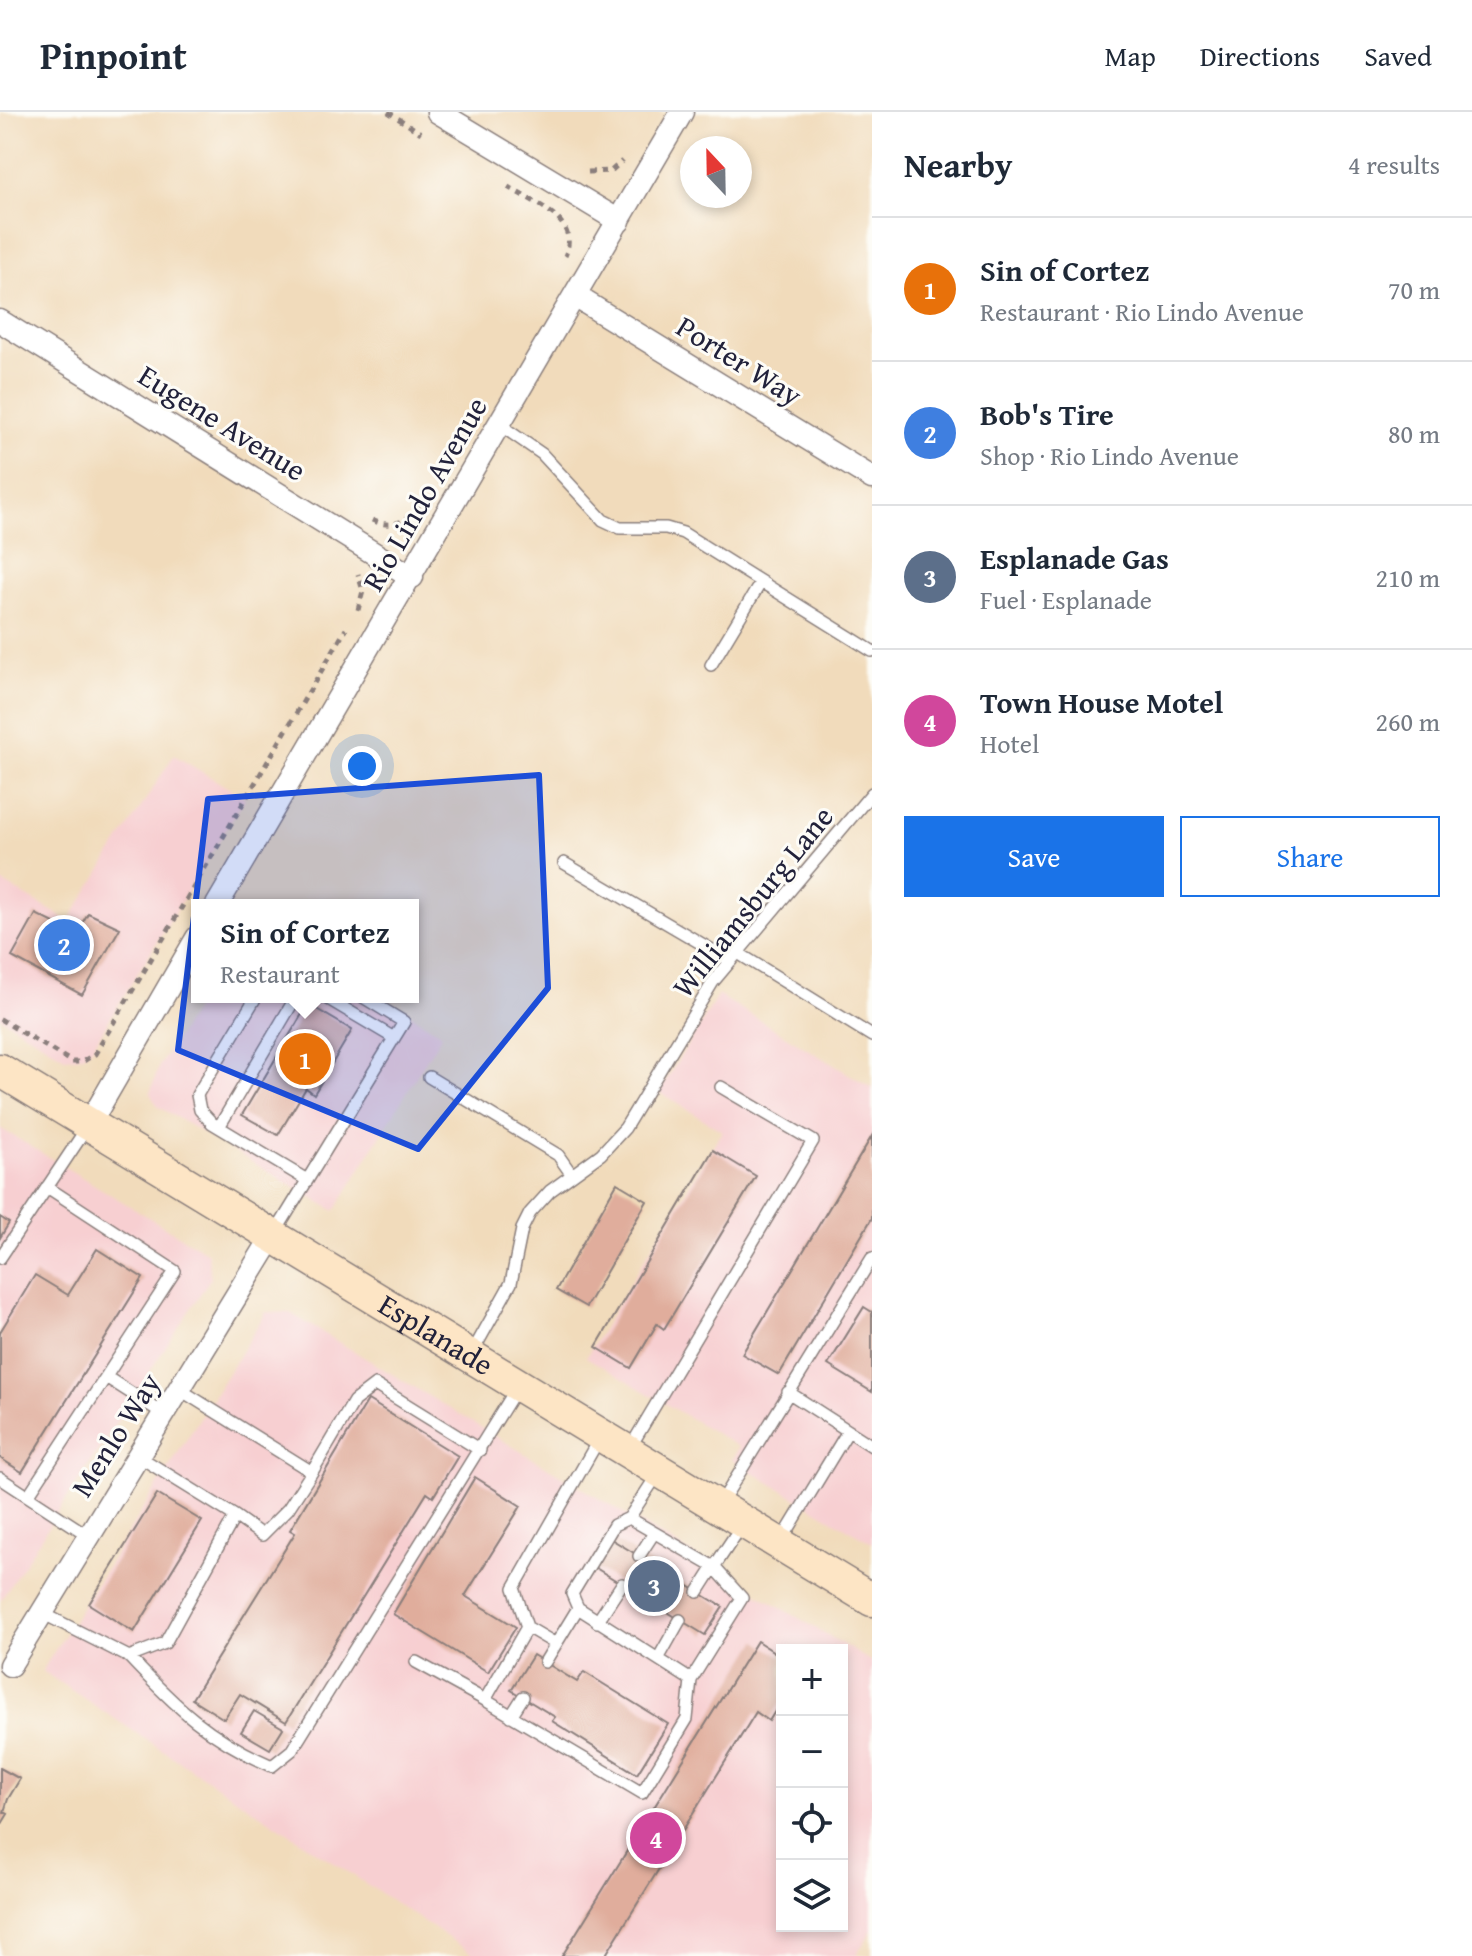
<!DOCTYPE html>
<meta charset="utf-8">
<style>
body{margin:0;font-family:"Gentium Book Plus",serif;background:#f6f6f7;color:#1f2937}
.controls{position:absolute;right:24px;bottom:24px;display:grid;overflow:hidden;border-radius:0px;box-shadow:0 4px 12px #0003}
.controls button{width:72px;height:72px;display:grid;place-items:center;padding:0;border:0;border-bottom:2px solid #e0e1e3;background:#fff;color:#1f2937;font:40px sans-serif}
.compass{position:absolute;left:680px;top:24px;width:72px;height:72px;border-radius:50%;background:#fff;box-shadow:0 4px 12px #0003;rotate:338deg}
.you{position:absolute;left:362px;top:654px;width:28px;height:28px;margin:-20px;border:6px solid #fff;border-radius:50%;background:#1a73e8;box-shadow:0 0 0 12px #1a73e833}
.badge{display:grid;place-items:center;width:52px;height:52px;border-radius:50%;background:#1a73e8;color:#fff;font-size:26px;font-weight:700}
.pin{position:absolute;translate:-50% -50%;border:4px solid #fff;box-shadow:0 2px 8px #0006}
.popup{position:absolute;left:191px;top:787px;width:228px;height:104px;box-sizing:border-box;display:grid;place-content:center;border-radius:0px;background:#fff;filter:drop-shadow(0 2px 6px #0005);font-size:26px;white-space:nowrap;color:#747a83}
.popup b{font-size:30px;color:#1f2937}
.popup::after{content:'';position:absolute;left:50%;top:100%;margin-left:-16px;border:16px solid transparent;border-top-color:#fff}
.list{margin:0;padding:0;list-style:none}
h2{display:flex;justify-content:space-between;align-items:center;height:104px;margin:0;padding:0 32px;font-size:34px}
h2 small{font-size:26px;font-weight:400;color:#747a83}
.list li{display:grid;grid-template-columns:52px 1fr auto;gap:24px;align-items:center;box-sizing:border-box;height:144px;padding:0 32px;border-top:2px solid #e0e1e3}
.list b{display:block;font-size:30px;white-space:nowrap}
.list p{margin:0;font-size:26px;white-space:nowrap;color:#747a83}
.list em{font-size:26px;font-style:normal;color:#747a83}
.actions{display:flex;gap:16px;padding:24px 32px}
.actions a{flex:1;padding:18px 0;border:2px solid #1a73e8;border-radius:0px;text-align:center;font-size:28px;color:#1a73e8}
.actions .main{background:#1a73e8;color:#fff}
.icon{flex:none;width:44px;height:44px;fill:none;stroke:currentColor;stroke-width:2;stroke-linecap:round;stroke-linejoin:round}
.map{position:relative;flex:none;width:872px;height:1844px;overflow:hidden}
header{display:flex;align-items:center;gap:48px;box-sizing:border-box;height:112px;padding:0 40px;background:#fff;border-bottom:2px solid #e0e1e3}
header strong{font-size:38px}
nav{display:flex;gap:44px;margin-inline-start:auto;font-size:28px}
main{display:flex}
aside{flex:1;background:#fff}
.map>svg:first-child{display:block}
.built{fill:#f7cfd1;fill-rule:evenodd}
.building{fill:#e0ad9c}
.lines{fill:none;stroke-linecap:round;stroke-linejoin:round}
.lane-casing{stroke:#8a7e7b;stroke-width:14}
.street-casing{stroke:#8a7e7b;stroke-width:25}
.secondary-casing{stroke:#8a7e7b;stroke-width:35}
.path{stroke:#8a7e7b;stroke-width:5;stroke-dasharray:6 6;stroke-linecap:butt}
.lane{stroke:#fff;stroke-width:11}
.street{stroke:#fff;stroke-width:22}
.secondary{stroke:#fde5c5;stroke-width:32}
.marked{fill:#1d4ed8;fill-opacity:0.2;stroke:#1d4ed8;stroke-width:6;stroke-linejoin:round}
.labels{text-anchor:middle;stroke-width:6;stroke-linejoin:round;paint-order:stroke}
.street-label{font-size:30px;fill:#22223b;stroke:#fdfcf7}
</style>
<header>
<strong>Pinpoint</strong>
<nav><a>Map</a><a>Directions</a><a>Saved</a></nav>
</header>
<main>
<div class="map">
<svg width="872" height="1844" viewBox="0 0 872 1844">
<rect width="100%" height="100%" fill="#fdfcf7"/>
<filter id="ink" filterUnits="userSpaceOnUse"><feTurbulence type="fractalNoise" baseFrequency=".0125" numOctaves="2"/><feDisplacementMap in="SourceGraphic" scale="16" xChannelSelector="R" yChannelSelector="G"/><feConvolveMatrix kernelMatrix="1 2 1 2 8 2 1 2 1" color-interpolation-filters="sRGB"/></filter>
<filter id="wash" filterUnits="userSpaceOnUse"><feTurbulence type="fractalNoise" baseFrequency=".006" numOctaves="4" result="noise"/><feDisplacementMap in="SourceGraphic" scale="32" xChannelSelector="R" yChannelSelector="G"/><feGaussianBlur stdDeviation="1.8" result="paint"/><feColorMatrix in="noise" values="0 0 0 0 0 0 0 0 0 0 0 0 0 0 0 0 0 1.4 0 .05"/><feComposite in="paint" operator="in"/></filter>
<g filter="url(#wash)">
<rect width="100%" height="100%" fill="#f1dbbb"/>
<path class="built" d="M 174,643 L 245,686 L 92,936 L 82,944 L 66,946 L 0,905 L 0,769 L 69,809 Z
M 718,883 L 872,976 L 872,1431 L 732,1348 L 739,1335 L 586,1245 L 722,1019 L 659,980 Z
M 202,885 L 382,885 L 442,922 L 335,1099 L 159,995 L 153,987 L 150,981 L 159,954 Z
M 0,1016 L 208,1141 L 210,1167 L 0,1489 Z
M 266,1200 L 290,1201 L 872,1550 L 872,1818 L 856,1844 L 476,1844 L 42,1559 ZM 782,1538 L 842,1538 L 842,1814 L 782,1814 Z"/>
<g id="blocks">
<path class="building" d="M 88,801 L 120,816 L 82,883 L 12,845 L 36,802 L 76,822 Z
M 308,892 L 352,918 L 314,982 L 306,976 L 278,1023 L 242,1003 Z
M 872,1024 L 872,1106 L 779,1263 L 742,1242 Z
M 713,1038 L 756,1064 L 664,1217 L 657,1212 L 631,1256 L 596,1235 Z
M 617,1071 L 647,1089 L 586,1195 L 556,1178 Z
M 0,1105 L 9,1111 L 0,1126 Z
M 97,1137 L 143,1166 L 22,1360 L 0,1346 L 0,1220 L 35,1163 L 68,1183 Z
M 864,1195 L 872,1200 L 872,1280 L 828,1253 Z
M 368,1288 L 458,1344 L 433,1385 L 427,1381 L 286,1610 L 240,1582 L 224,1607 L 192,1587 L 295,1421 L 290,1418 Z
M 475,1365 L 521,1394 L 465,1484 L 516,1515 L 488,1560 L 393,1502 Z
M 157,1382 L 202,1409 L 134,1520 L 89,1492 Z
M 611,1427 L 723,1495 L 705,1523 L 594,1455 Z
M 757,1529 L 782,1545 L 782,1588 L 769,1609 L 756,1600 L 605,1844 L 562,1844 Z
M 533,1543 L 577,1570 L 584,1560 L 668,1612 L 637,1662 L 552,1609 L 555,1605 L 511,1578 Z
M 254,1599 L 283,1616 L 270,1637 L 241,1620 Z
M 0,1656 L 20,1667 L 8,1687 L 4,1700 L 8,1702 L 0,1715 Z"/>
</g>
</g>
<g filter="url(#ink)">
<use href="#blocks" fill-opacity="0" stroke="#8a7e7b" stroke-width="2"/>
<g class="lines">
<defs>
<path id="lane" d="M 500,313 L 542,342 L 603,408 L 620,416 L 666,416 L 683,421 L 872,539
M 711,553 L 761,470
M 564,751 L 731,849
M 738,841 L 872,924
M 256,885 L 197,983 L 200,998 L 212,1011 L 307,1068
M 325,885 L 394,926
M 429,965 L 558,1043 L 572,1063
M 219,1015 L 296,885
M 275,1121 L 404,910 L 363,885
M 0,1146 L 88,1014
M 472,1241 L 511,1171 L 522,1117 L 530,1101 L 550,1079 L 601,1042 L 625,1016 L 713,870 L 872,681
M 106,1265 L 164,1302
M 179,1277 L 312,1360 L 354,1289 L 375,1273 L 480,1338
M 788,1280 L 872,1334
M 628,1339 L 813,1029 L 721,975
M 659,1360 L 629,1406 L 614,1413 L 572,1482 L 578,1496 L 691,1568 L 742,1486 L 714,1455 L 742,1413
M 0,1366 L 89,1424
M 28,1384 L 175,1159 L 47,1075
M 719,1394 L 872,1146
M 235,1404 L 262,1423 L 288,1397 L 312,1360
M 629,1406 L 714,1455 L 698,1480
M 780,1431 L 848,1319
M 639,1444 L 654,1421
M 42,1501 L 129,1545 L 165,1531 L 235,1404 L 138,1344
M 597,1510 L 622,1472
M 556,1532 L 527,1515 L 514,1476 L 599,1327
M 129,1545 C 176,1595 208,1626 272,1654 L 292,1638 L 518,1274
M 658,1547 L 680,1508
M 416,1550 L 485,1588 L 527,1515
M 545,1550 L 578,1496
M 485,1588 L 642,1681 L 687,1607 L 691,1568
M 511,1604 L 523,1585"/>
<path id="street" d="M 438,0 L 619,109
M 575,184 L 872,366
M 0,209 L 412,465
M 217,793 L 682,0
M 88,1014 L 197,826
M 10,1553 L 273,1124"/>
<g id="secondary">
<path id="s1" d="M 0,958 L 872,1488"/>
</g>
</defs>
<use href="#lane" class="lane-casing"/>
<use href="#street" class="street-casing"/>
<use href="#secondary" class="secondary-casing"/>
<path class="path" d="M 388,0 L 421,21
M 588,60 L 611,59 L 622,49
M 508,75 C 534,91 581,107 565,144
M 372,408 C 395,419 411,407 422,388
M 358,498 L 363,479 L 358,462
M 0,907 L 72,950 L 82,950 L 95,942 L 346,517"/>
<use href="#lane" class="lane"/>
<use href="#street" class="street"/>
<use href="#secondary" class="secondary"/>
</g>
</g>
<path class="marked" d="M 539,663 L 548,876 L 418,1037 L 178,938 L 208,687 Z"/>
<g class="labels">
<g class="street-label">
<text transform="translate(739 249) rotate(32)" y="10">Porter Way</text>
<text transform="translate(222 311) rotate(32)" y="10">Eugene Avenue</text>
<text transform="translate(425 382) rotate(-60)" y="10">Rio Lindo Avenue</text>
<text transform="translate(753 790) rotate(-51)" y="10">Williamsburg Lane</text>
<text dy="10" stroke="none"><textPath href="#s1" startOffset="510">Esplanade</textPath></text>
<text transform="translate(116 1323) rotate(-58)" y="10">Menlo Way</text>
</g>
</g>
</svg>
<div class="controls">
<button>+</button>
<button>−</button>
<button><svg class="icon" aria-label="locate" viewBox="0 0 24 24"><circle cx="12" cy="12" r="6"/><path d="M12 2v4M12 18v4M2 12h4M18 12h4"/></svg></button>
<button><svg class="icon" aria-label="layers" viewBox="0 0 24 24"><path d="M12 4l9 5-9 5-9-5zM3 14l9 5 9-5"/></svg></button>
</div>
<svg class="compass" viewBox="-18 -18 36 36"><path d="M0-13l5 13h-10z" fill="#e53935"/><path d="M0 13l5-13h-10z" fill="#747a83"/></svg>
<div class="you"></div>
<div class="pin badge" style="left:305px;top:947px;background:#e8710a">1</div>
<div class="popup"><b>Sin of Cortez</b>Restaurant</div>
<div class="pin badge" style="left:64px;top:833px;background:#3f7fe0">2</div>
<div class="pin badge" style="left:654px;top:1474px;background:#5c6f8a">3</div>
<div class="pin badge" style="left:656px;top:1726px;background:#d1479c">4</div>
</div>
<aside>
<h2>Nearby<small>4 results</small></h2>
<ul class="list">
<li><span class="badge" style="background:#e8710a">1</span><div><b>Sin of Cortez</b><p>Restaurant · Rio Lindo Avenue</p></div><em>70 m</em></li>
<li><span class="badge" style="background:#3f7fe0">2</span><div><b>Bob's Tire</b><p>Shop · Rio Lindo Avenue</p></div><em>80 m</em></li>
<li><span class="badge" style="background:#5c6f8a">3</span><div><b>Esplanade Gas</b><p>Fuel · Esplanade</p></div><em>210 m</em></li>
<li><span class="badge" style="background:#d1479c">4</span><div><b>Town House Motel</b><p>Hotel</p></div><em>260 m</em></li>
</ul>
<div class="actions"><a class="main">Save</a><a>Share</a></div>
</aside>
</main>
